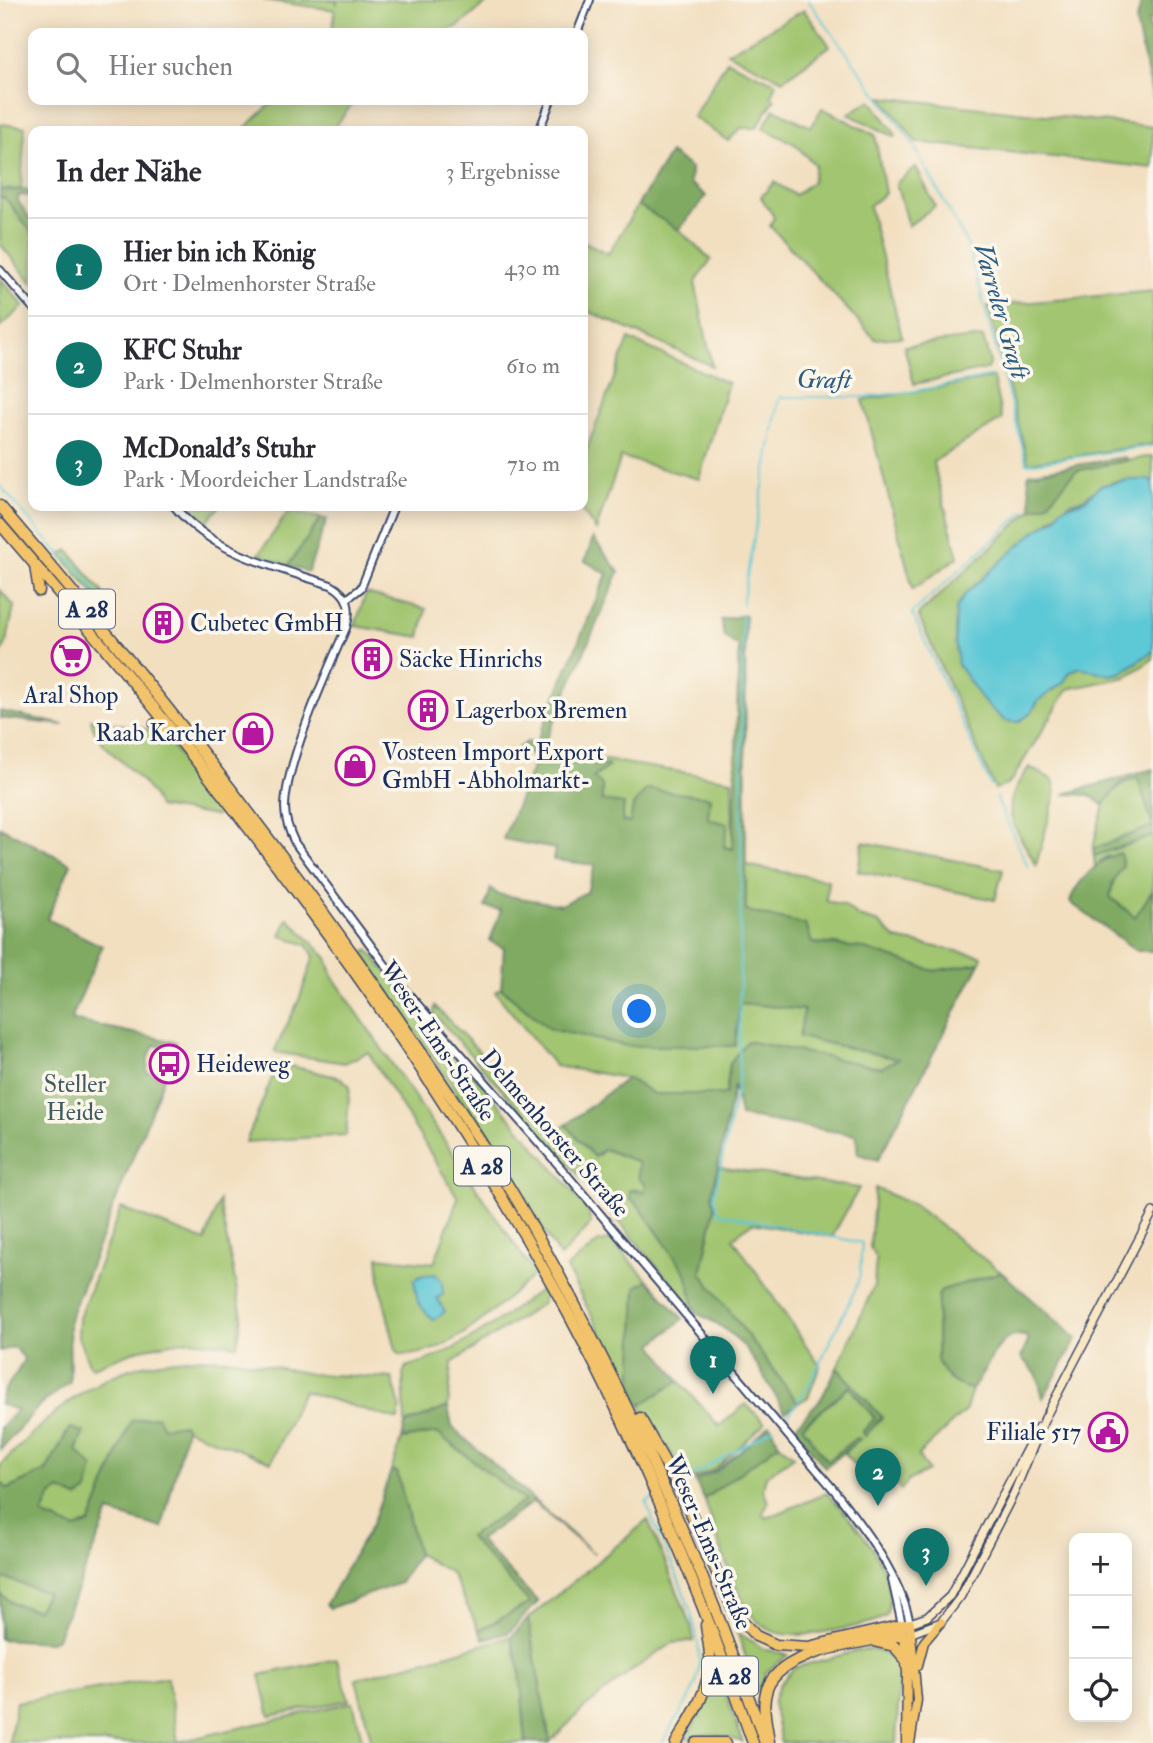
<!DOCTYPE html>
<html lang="de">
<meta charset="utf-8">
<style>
body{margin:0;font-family:"IM FELL Double Pica",serif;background:#f2f2f3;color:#2b2b33}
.controls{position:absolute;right:21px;bottom:21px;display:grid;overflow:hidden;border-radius:14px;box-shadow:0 4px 18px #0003}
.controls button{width:63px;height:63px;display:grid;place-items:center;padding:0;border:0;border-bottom:2px solid #e1e1e2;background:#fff;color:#2b2b33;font:35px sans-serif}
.you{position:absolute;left:640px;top:1012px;width:24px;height:24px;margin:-18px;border:5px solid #fff;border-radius:50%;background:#1a73e8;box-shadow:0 0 0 10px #1a73e833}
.badge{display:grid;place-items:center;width:46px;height:46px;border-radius:50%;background:#0f766e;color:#fff;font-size:23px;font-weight:700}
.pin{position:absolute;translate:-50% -58px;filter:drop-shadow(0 2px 4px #0008)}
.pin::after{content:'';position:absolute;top:37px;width:24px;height:21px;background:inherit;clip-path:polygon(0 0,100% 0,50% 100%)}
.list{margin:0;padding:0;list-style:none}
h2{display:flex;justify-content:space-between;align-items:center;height:91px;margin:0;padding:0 28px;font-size:30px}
h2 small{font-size:23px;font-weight:400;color:#7c7c81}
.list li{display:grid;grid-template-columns:46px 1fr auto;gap:21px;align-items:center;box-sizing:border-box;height:98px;padding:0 28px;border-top:2px solid #e1e1e2}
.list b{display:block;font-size:26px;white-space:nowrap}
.list p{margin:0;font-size:23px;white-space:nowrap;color:#7c7c81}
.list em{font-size:23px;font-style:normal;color:#7c7c81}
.icon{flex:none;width:38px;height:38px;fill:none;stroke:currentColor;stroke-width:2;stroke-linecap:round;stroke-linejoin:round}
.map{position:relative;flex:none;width:1153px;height:1743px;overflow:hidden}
.search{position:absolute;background:#fff;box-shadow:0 4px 18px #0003;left:28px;top:28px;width:560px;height:77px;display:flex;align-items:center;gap:18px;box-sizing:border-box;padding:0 24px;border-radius:14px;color:#7c7c81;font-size:26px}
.panel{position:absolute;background:#fff;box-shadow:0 4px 18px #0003;left:28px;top:126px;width:560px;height:385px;border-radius:14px}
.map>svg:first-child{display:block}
.green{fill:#a1c56f;stroke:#5e7a66;stroke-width:2}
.forest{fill:#80aa62;stroke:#4e6c60;stroke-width:2}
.water{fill:#5dc8d6;stroke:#3c7c9a;stroke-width:2}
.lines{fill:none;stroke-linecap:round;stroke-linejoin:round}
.stream{stroke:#5dc8d6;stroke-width:2}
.tertiary-casing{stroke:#3b496d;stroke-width:10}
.secondary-casing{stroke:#3b496d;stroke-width:10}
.primary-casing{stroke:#3b496d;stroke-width:11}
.motorway-casing{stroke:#3b496d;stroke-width:13}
.tertiary{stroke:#fff;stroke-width:6}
.secondary{stroke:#fae7c3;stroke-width:7}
.primary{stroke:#f2c36a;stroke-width:8}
.motorway{stroke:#f2c36a;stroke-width:10}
.labels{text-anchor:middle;stroke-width:7;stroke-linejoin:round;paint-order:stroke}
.shield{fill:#fbf7ec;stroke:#5e6b89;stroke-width:2}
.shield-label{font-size:23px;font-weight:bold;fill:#1b2f5e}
.poi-label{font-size:24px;fill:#1b2f5e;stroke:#fbf7ec;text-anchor:start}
.street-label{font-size:24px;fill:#1b2f5e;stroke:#fbf7ec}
.park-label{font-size:24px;fill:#435c63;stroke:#fbf7ec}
.water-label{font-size:26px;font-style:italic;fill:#2f5d82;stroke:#fbf7ec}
</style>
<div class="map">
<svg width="1153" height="1743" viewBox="0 0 1153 1743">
<rect width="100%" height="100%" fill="#fbf7ec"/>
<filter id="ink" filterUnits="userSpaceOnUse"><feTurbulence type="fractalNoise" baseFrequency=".0143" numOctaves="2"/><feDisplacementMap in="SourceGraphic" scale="14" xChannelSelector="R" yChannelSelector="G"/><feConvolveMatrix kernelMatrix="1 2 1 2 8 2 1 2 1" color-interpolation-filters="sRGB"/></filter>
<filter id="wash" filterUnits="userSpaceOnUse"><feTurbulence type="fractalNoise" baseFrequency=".00686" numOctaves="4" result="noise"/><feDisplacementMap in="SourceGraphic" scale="28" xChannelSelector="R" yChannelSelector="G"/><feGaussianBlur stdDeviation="1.57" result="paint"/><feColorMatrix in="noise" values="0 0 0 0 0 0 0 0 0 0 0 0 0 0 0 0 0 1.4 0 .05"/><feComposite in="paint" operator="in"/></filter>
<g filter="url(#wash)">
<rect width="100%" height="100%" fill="#f2dfc0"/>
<path class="green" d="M 263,0 L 336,0 L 337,5 L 337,0 L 490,0 L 459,26 L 441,33 L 332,33 L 335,10 Z
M 804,10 L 830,46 L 783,80 L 727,53 Z
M 727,61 L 776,83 L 771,96 L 775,99 L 756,128 L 741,128 L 728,141 L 693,117 Z
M 882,97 L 1153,127 L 1153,168 L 916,142 Z
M 275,100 L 355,100 L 332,131 L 242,131 Z
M 871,100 L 896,135 L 895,137 L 848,114 Z
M 822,108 L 875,135 L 885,193 L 869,206 L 902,337 L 875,339 L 770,226 L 774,217 L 761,197 L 774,182 L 795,195 L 812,182 L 815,165 L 795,144 L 763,128 L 774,109 L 811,127 Z
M 0,124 L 25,127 L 21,189 L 0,190 Z
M 916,167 L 935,206 L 908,226 L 896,183 Z
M 0,197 L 5,197 L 33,234 L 33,284 L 0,244 Z
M 638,205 L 679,230 L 711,260 L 695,282 L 712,366 L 583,309 L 583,241 L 608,254 Z
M 0,278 L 24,306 L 0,327 Z
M 1153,291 L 1153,444 L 1028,463 L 988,306 Z
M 983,337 L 990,362 L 987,369 L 914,384 L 904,346 Z
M 629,339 L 728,383 L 699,479 L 621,457 L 596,530 L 579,506 L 583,506 L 583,459 Z
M 993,378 L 1002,419 L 933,462 L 958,557 L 913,589 L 863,400 Z
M 1153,456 L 1153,483 L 1150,480 C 1135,481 1118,479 1104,485 C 1090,491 1088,500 1070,503 L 965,594 L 958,665 L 985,703 L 1018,722 L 1031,713 L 1038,701 L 1063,683 L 1070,672 L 1080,667 L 1110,675 L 1122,672 L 1153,651 L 1153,659 L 1126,677 L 1068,689 L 1013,778 L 1007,785 L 995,789 L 918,615 L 1032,509 L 1047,504 L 1076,470 Z
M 183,506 L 220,506 L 204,525 Z
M 288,512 L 321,518 L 288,566 L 259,554 Z
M 68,550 L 103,593 L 106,601 L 102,598 L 103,604 L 61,555 Z
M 0,590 L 14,606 L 7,641 L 0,656 Z
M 366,593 L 426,609 L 420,637 L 355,626 Z
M 91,719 L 161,732 L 223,812 L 216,816 L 158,807 C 146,772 95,751 91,719 Z
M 593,758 L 732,780 L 733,849 L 724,847 L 707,819 L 710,798 L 630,823 C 609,820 599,795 593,778 L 608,766 L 592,763 Z
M 1029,767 L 1053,780 L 1056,792 L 1036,865 C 1012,820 996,812 1029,767 Z
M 1138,778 L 1153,826 L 1093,849 C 1100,818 1103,787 1138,778 Z
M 1153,836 L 1153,890 L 1135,918 L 1110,897 L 1113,882 L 1123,865 L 1107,856 L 1095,867 L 1094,856 Z
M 863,842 L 1003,870 L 995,900 L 858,871 Z
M 745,865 L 828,880 L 826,901 L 844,905 L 859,917 L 879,923 L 896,939 L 982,956 L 980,963 L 934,971 L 837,944 L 811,943 L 806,925 L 746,911 Z
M 288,918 L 327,958 L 333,977 L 535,1274 C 498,1305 453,1356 401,1355 L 396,1350 L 381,1289 L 378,1257 L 434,1263 L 458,1198 L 368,1052 L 345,1063 L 274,1052 L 299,1000 L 314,956 L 307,945 L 281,936 Z
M 368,950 L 588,1209 L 591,1224 L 560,1257 L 481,1130 L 363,953 Z
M 501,988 L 550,1029 L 735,1045 L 740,1003 L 804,1010 L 800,1037 L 899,1059 L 882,1068 L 747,1041 L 730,1063 L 726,1094 L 654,1094 L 627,1078 L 555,1066 L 495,992 Z
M 435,1006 L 556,1131 L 566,1125 L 599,1155 L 604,1149 L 638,1162 L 639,1179 L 646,1185 L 645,1192 L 635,1189 L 629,1198 L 639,1206 L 686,1273 L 696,1313 L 595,1193 L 434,1014 Z
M 278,1063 L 341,1078 L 350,1086 L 346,1135 L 246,1142 Z
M 718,1167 L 859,1188 L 832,1237 L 752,1223 L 733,1238 L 820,1366 L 808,1397 L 798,1403 L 701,1273 L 715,1208 L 712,1197 Z
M 875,1188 L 914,1205 L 1001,1272 L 942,1290 L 938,1296 L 937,1359 C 943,1377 953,1385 972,1389 L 966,1410 L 918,1455 L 928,1471 L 909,1480 L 901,1490 L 872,1453 L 854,1465 L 844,1453 L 859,1439 L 827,1461 L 802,1427 L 849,1387 L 875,1419 L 862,1432 L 865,1435 L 882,1418 L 837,1368 L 874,1286 L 876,1258 L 870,1247 Z
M 219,1201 L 242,1316 L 237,1345 L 189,1340 L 140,1349 L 93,1367 L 90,1366 L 78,1337 L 79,1318 L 121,1208 L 205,1241 Z
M 611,1240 L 648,1280 L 636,1287 L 632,1390 L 566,1268 L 599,1242 Z
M 543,1288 L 543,1303 L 452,1363 L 448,1407 L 405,1424 L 403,1374 L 406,1367 C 459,1353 499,1320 543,1288 Z
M 192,1358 L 235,1359 L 310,1374 L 392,1378 L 400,1406 L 398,1420 L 303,1391 L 271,1462 L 186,1429 L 183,1424 L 163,1428 L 131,1421 L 90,1523 L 76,1529 L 42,1515 L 51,1496 L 61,1490 L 83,1433 L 69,1429 L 46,1471 L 8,1489 L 0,1482 L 0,1466 C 38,1426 80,1385 133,1368 C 151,1362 173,1361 192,1358 Z
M 679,1381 L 719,1426 L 746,1404 L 765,1423 L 716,1469 L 689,1481 L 640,1405 Z
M 437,1433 L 525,1501 L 469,1537 L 531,1603 L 479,1630 L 451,1573 L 418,1554 L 397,1472 L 391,1471 L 402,1439 Z
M 779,1444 L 794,1456 L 766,1476 L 763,1489 L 768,1502 L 763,1514 L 767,1518 L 827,1493 C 855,1525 902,1570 886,1616 C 867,1626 845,1628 824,1632 C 805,1635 783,1638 766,1628 C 737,1613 716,1530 704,1499 Z
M 648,1520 L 691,1625 L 694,1641 L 673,1643 L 631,1671 L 582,1710 L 550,1742 L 528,1619 Z
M 3,1577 L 47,1592 L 38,1610 L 14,1604 L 0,1594 Z
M 737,1632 L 764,1649 L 788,1655 L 766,1672 L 759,1694 Z
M 511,1637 L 520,1670 L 526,1743 L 372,1743 L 356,1679 Z
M 874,1649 L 897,1660 L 900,1671 L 896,1743 L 781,1743 L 773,1703 L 779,1685 L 794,1668 L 860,1650 Z
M 337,1659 L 349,1700 L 270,1716 L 260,1675 Z
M 715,1664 L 743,1742 C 722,1736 706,1729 685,1741 L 710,1692 Z
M 167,1677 L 178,1742 L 353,1702 L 363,1743 L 9,1743 L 16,1702 Z"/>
<path class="forest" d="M 1142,0 L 1153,0 L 1153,20 L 1148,20 L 1153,43 L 1153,98 L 1136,23 Z
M 670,153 L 691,168 L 690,183 L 706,196 L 679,230 L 638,205 Z
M 0,190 L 33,190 L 33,196 L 19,195 L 18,201 L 33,223 L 33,234 L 5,198 L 0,197 Z
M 1125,457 L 1129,460 L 1076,471 L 1047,504 L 1032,509 L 1028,476 L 1030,473 Z
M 321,518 L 327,519 L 308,572 L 288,566 Z
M 593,538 L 619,572 L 542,749 L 545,757 L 609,766 L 593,778 L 602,785 L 602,801 L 624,804 L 622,822 L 630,823 L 633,806 L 647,789 L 710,797 L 708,819 L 728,824 L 724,847 L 733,849 L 739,647 L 724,637 L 721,620 L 745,615 L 746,911 L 806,925 L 812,943 L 862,948 L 934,971 L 980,963 L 878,1160 L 858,1154 L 856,1135 L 740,1116 L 734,1085 L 712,1196 L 715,1208 L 701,1273 L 798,1403 L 785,1412 C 757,1367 748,1335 696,1313 L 686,1273 L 639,1206 L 629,1198 L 630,1190 L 644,1192 L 646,1185 L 639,1179 L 638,1162 L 604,1149 L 594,1157 L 566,1125 L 627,1078 L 654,1094 L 726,1094 L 730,1063 L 747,1041 L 881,1068 L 898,1059 L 799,1037 L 804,1010 L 740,1003 L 735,1046 L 627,1046 L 550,1029 L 501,988 L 504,948 L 490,941 L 501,910 L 485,907 L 491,888 L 497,894 L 561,905 L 587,892 L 595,865 L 553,860 L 555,849 L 503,839 L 536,758 L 518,748 L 527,742 L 536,743 L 607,574 L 585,561 Z
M 0,711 L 64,725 L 0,718 Z
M 1153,769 L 1153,826 L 1138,778 L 1122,782 L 1103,805 L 1089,795 L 1064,794 Z
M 1153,826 L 1153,836 L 1094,856 L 1093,849 Z
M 0,827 L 71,864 L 47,919 L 102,946 L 71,1020 L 176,1042 L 173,1049 L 154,1045 L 148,1058 L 147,1072 L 164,1078 L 69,1320 L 70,1382 L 39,1406 L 0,1450 L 0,1428 L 17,1410 L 0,1404 C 0,1389 20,1374 24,1358 L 14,1347 L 0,1351 Z
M 1120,853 L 1123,865 L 1113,882 L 1110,897 L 1135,917 L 1153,890 L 1153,951 L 1137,951 L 1070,902 C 1075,882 1101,858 1120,853 Z
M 1001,1272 L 1077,1339 L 1043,1398 L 1037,1375 L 1021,1357 L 1028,1342 L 1027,1337 C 997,1327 988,1372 972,1389 C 953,1385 943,1377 937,1359 L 938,1296 L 942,1290 Z
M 648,1280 L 683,1319 L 653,1344 L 679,1381 L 640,1405 L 632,1390 L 636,1287 Z
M 837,1368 L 882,1417 L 865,1436 L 862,1433 L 875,1418 L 849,1387 L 802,1426 L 827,1461 L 856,1438 L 860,1439 L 825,1467 L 794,1428 L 821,1399 Z
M 448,1407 L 452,1427 L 594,1554 L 533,1502 L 479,1540 L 538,1602 L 508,1633 L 483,1639 L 479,1630 L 530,1603 L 469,1537 L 525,1501 L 437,1433 L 402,1439 L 405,1424 Z
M 157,1416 L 163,1427 L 183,1424 L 186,1429 L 162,1528 L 109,1512 L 57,1638 L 50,1642 L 0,1639 L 0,1594 L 14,1604 L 37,1610 L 47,1593 L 4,1578 L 0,1584 L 0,1482 L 8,1489 L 46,1471 L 70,1428 L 84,1432 L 76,1450 L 93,1467 L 87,1492 L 77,1498 L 60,1490 L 51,1496 L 42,1515 L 76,1529 L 90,1523 L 131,1421 Z
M 770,1425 L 779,1444 L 704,1499 L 695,1481 L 718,1470 Z
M 391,1471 L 397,1472 L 418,1554 L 400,1583 L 330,1608 L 326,1604 L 372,1524 Z
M 528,1619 L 550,1742 L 549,1743 L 526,1742 L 520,1670 L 511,1637 Z"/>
<path class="water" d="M 1128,480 L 1150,480 L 1153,483 L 1153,651 L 1122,672 L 1110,675 L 1080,667 L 1070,672 L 1063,683 L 1038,701 L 1031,713 L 1018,722 L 1005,721 L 985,703 L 958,665 L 955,638 L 956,609 L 965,594 L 1034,532 L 1056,518 L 1061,508 L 1085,500 L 1100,486 Z
M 435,1274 L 442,1281 L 443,1295 L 437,1298 L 445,1312 L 433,1320 L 418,1303 L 414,1280 L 423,1275 Z"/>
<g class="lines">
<path class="stream" d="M 808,0 L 912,142 L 968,246 L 1027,464 L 1153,446
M 0,486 L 54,548 L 76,565 L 100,597
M 742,604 L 779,397 L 864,397 L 910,392 L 993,376
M 743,616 L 739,1079 L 714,1197 L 719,1213 L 862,1243 L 860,1274 L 856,1288 L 808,1387 L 786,1418
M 991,786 L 912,613 L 1026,510
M 996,797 L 1028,867
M 680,1483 L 774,1428
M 654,1498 L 646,1502 C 662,1548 713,1635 696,1682 C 689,1703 673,1723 662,1743"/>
</g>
</g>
<g filter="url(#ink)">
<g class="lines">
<defs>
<path id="tertiary" d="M 577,33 L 590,0
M 539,131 L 551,100
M 0,270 L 33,308
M 174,506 C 213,554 275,567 331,585 C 349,595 352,608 346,628 C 327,672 286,761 285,807 C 285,820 289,831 295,843 L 398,982 L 568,1176 L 834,1490 C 865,1530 899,1573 910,1623
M 347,599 L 361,588 L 394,506
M 892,1580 L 902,1625"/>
<path id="secondary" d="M 910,1623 L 927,1617 L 950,1596 L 1038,1427
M 912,1633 L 941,1622 L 961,1596 L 1014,1493 L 1045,1418 L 1153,1212"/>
<path id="primary" d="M 918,1665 L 924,1642 L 941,1622
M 906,1743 L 907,1673 L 902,1625 L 910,1623 L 917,1700 L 910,1743"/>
<path id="motorway" d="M 0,506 C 141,670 275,839 397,1017 C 443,1084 489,1151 529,1221 C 624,1388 702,1561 765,1743
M 0,524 C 208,765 419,1035 570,1317 C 643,1454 702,1596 753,1743
M 35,566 L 39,591
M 155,724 L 173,733
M 640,1418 L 682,1493 L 735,1614 L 756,1636 L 776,1645 L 808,1647 L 902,1625
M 877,1642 L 894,1646 L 906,1660
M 769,1742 C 767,1725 761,1706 767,1689 C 781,1649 866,1642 903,1635
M 676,1743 C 692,1716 710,1690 710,1658 C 710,1647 707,1636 706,1625
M 696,1743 L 726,1743"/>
</defs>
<use href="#tertiary" class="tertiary-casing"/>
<use href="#secondary" class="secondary-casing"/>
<use href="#primary" class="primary-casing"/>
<use href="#motorway" class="motorway-casing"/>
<use href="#tertiary" class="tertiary"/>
<use href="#secondary" class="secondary"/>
<use href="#primary" class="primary"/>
<use href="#motorway" class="motorway"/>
</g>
</g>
<defs>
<symbol id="building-ring" viewBox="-11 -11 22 22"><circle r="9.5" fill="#fbf7ec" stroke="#b5179e" stroke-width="1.5"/><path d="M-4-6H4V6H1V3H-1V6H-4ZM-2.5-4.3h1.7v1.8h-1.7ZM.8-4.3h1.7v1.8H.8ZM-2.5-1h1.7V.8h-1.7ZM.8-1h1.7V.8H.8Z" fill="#b5179e"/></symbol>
<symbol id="supermarket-ring" viewBox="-11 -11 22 22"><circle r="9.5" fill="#fbf7ec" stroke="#b5179e" stroke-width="1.5"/><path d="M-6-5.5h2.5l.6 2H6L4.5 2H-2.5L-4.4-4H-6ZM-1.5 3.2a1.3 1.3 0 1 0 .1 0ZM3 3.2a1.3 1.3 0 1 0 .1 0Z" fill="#b5179e"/></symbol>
<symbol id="shop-ring" viewBox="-11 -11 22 22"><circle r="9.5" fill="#fbf7ec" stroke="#b5179e" stroke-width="1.5"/><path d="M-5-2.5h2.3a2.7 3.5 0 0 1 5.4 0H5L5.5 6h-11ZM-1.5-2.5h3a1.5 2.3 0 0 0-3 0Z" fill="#b5179e"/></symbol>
<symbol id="bus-ring" viewBox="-11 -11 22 22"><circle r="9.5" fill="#fbf7ec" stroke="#b5179e" stroke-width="1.5"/><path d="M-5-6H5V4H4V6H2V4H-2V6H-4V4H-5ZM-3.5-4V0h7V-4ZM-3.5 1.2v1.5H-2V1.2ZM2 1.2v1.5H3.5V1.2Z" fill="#b5179e"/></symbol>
<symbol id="civic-ring" viewBox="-11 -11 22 22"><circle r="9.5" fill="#fbf7ec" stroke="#b5179e" stroke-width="1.5"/><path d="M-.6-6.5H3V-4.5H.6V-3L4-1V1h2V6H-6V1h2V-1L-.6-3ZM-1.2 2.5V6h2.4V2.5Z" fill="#b5179e"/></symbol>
</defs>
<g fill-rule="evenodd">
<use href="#building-ring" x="141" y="601" width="44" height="44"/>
<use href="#supermarket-ring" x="49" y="634" width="44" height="44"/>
<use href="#building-ring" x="350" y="637" width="44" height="44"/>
<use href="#building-ring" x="406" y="688" width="44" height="44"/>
<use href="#shop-ring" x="231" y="711" width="44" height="44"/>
<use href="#shop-ring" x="333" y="744" width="44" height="44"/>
<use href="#bus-ring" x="147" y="1042" width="44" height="44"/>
<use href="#civic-ring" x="1086" y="1410" width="44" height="44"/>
</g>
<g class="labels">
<g class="shield">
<rect x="59" y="589.5" width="56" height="39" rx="5"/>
<rect x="454" y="1146.5" width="56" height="39" rx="5"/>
<rect x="702" y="1656.5" width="56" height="39" rx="5"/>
</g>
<g class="shield-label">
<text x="87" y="617">A 28</text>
<text x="482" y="1174">A 28</text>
<text x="730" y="1684">A 28</text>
</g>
<g class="poi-label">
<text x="190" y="631">Cubetec GmbH</text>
<text x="399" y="667">Säcke Hinrichs</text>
<text x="71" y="703" text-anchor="middle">Aral Shop</text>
<text x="455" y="718">Lagerbox Bremen</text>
<text x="226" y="741" text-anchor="end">Raab Karcher</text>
<text x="382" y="760">Vosteen Import Export<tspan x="382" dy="28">GmbH -Abholmarkt-</tspan></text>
<text x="196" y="1072">Heideweg</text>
<text x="1081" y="1440" text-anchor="end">Filiale 517</text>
</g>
<g class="street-label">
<text transform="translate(438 1041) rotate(56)" y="8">Weser-Ems-Straße</text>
<text transform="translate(555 1133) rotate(49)" y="8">Delmenhorster Straße</text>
<text transform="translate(709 1542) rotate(67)" y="8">Weser-Ems-Straße</text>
</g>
<g class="park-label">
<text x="75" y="1092">Steller<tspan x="75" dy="28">Heide</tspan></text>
</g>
<g class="water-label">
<text transform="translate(1002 311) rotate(74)" y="9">Varreler Graft</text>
<text transform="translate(824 379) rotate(1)" y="9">Graft</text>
</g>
</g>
</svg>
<div class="controls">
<button>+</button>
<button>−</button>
<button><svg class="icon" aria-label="locate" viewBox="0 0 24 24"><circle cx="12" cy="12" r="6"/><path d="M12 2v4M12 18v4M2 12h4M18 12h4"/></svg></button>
</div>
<div class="you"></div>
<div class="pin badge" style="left:713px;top:1394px">1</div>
<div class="pin badge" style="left:878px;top:1506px">2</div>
<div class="pin badge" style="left:926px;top:1586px">3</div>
<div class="search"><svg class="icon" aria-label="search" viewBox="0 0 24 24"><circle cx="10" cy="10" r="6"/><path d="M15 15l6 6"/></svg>Hier suchen</div>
<section class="panel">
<h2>In der Nähe<small>3 Ergebnisse</small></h2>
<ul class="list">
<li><span class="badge">1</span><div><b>Hier bin ich König</b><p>Ort · Delmenhorster Straße</p></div><em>430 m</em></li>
<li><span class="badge">2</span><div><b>KFC Stuhr</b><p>Park · Delmenhorster Straße</p></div><em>610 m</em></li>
<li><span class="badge">3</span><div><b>McDonald's Stuhr</b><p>Park · Moordeicher Landstraße</p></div><em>710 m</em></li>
</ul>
</section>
</div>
